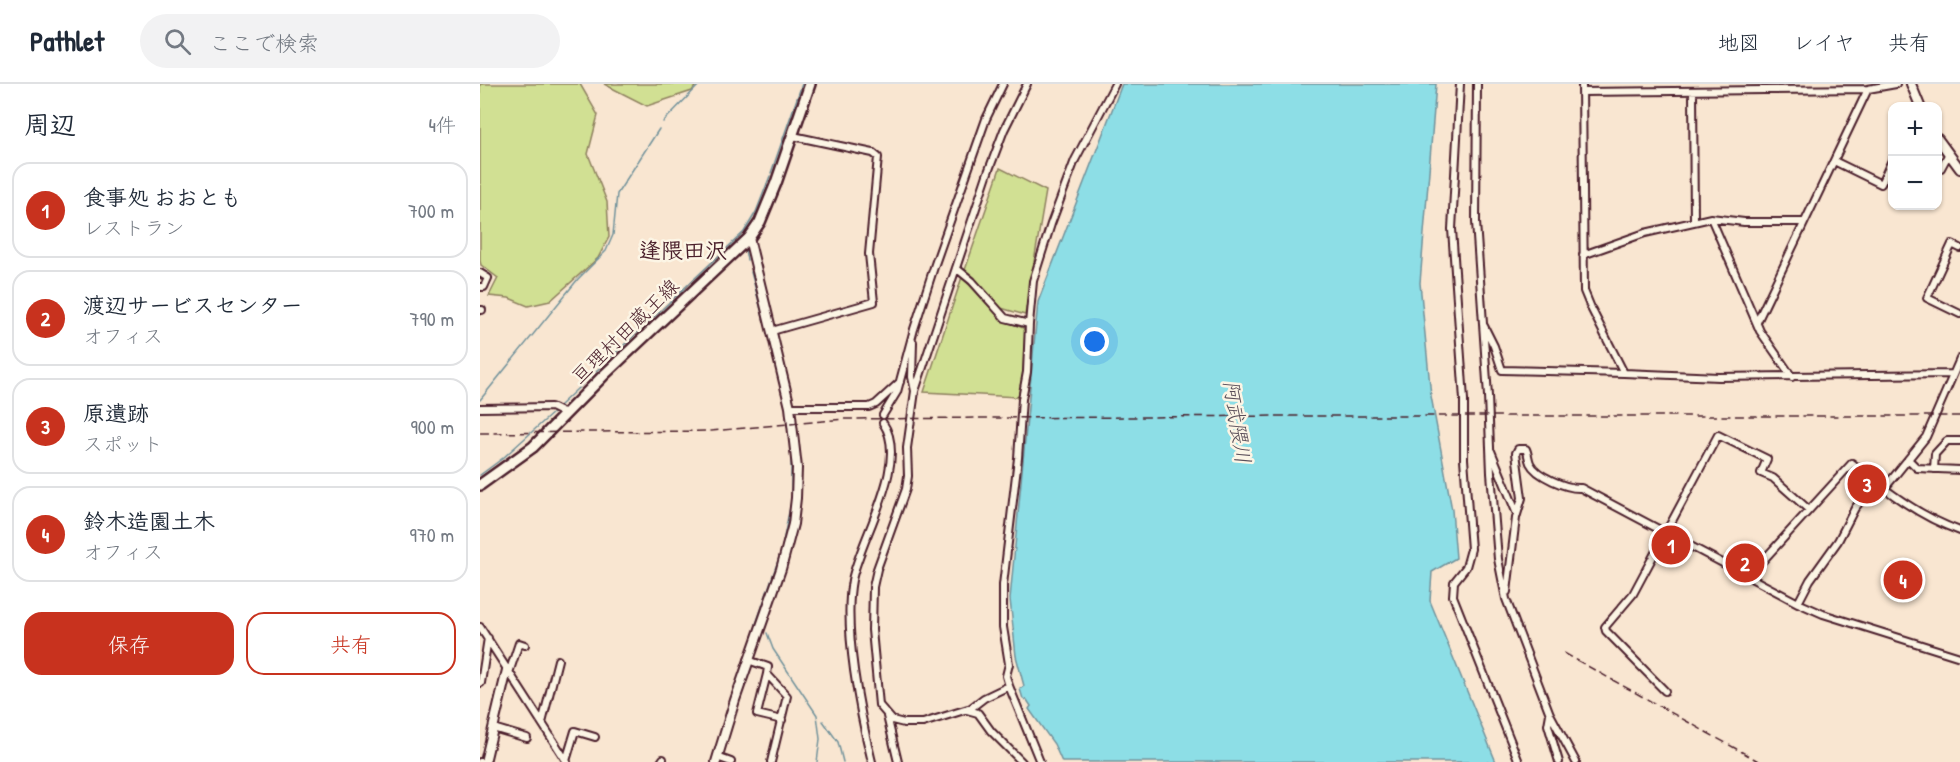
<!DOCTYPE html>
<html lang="ja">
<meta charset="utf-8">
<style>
body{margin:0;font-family:"Patrick Hand","Klee One",sans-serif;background:#f2f2f3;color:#1f2937}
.controls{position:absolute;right:18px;top:18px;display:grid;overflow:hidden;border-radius:12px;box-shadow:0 2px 4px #0004}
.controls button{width:54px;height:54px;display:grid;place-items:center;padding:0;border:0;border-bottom:2px solid #e0e1e3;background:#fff;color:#1f2937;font:30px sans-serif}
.you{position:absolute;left:615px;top:258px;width:21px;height:21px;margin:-15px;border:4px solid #fff;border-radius:50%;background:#1a73e8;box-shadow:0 0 0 9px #1a73e833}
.badge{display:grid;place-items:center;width:39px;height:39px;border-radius:50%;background:#c8321e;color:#fff;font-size:20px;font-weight:700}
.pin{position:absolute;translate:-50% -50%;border:3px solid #fff;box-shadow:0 2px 6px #0006}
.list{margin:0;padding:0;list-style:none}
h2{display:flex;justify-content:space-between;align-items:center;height:78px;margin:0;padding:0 24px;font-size:26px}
h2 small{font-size:20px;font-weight:400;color:#747a83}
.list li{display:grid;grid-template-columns:39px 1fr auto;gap:18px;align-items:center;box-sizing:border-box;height:96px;margin:0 12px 12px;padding:0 12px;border:2px solid #e0e1e3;border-radius:18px}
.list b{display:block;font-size:22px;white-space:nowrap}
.list p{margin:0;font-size:20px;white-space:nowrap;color:#747a83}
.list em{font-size:20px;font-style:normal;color:#747a83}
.actions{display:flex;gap:12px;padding:18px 24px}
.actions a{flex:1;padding:14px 0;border:2px solid #c8321e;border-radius:18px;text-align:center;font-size:21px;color:#c8321e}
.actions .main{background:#c8321e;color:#fff}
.icon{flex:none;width:33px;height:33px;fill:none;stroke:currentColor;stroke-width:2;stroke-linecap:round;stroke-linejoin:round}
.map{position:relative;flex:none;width:1480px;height:678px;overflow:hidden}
header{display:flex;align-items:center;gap:36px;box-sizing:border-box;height:84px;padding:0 30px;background:#fff;border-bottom:2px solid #e0e1e3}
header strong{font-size:28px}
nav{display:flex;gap:33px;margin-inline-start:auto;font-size:21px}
.search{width:420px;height:54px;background:#f2f2f3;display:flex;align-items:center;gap:15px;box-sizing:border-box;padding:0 21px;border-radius:33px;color:#747a83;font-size:22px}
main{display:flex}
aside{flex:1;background:#fff}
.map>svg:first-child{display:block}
.green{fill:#d1e093;stroke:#8e805f;stroke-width:1.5}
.water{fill:#8ddee6;stroke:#72929b;stroke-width:1.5}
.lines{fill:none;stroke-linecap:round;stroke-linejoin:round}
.stream{stroke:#72929b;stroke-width:1.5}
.minor-casing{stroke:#4a1f2b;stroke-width:10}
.tertiary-casing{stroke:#4a1f2b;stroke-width:12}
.primary-casing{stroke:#4a1f2b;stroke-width:14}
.minor{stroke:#fcf5e5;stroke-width:6}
.tertiary{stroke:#fcf5e5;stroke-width:8}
.primary{stroke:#fcf5e5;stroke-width:9}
.rail{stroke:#4a1f2b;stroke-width:1.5;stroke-dasharray:9 4.5;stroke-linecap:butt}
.labels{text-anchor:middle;stroke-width:5;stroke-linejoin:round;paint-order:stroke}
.street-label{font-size:20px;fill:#4a1f2b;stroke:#fcf5e5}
.water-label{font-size:21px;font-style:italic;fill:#5b4f5a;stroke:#fcf5e5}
.quarter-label{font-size:22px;font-weight:bold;fill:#4a1f2b;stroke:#fcf5e5}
</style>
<header>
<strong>Pathlet</strong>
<div class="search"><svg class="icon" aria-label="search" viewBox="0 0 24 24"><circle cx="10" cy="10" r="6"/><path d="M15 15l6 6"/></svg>ここで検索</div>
<nav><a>地図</a><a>レイヤ</a><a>共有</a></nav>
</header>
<main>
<aside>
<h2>周辺<small>4件</small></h2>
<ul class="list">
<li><span class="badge">1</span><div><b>食事処 おおとも</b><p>レストラン</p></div><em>700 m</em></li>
<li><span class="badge">2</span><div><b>渡辺サービスセンター</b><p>オフィス</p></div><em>790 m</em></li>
<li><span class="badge">3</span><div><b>原遺跡</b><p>スポット</p></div><em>900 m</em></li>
<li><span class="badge">4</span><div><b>鈴木造園土木</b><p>オフィス</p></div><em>970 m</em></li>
</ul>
<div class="actions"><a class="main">保存</a><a>共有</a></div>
</aside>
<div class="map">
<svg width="1480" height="678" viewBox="0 0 1480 678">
<rect width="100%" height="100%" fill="#f9e6d1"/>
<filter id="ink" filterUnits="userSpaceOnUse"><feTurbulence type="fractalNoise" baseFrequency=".0167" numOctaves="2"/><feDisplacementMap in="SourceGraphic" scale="12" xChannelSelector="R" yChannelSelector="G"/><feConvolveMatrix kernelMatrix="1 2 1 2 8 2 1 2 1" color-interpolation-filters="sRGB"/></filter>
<g filter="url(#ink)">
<path class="green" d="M 0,0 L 100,0 L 118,31 L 108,70 L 127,118 L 129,153 L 118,174 L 70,217 L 48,222 L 29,214 L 9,212 L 18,194 L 1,181 L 0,177 Z
M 124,0 L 217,0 L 212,7 L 167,22 Z
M 520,84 L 566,107 L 545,231 L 521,224 L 485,186 Z
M 482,193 L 521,235 L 543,244 L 545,247 L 543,289 L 538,313 L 444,308 Z"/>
<path class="water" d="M 642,0 L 956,0 L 940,199 L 951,312 L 972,426 L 976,474 L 952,488 L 950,517 L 1016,678 L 582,678 L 574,660 L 549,625 L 551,622 L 547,616 L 543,615 L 540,605 L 544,602 L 536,572 L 530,515 L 558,218 Z"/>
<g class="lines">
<path class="stream" d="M 183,38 L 220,0
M 291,89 L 322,0
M 265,166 L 267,176
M 271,188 L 284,237
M 286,242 L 292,268
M 293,273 L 296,283
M 297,288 L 304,315
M 0,316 L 98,195 L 126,167 L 133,151 L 137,110 L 179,45
M 79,322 L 264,148 L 276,128 L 290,92
M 311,362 L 311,408
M 0,391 L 23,374 L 74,328
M 276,540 L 301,468 L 311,418
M 287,549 L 293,565 L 337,631 L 340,655 L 337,678
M 343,637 L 358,658 L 363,678"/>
<defs>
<path id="minor" d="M 980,0 L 972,145 L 984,316 L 984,375 L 991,465 L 986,483 L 974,498 L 973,512 L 1039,678
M 997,0 L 996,138 L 1008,312 L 1011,389 L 1018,475 L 1026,515 L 1070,630 L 1096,678
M 1102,0 L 1104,207 L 1111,224 L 1144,289 L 1239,293 L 1472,290
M 1213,7 L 1214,138
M 1102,8 L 1388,5 L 1416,0
M 1354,77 L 1401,100 L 1412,76
M 1458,82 L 1461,84 L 1468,71
M 1231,134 L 1280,247 L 1312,293
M 1480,164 L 1472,160 L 1447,214 L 1480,230
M 1103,171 L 1165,149 L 1231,134 L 1264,138 L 1324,138
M 476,184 L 492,197 L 525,234 L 549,240
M 0,189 L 8,194 L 4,203 L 0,203
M 0,226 L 2,226
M 1277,238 L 1388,5
M 1004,242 L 1014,262 L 1022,286 L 1144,289
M 292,247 L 394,218 L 389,170 L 398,73 L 393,69 L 313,52
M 433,258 L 432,293 L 435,307
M 310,323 L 389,323 L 396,320 L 420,298
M 0,324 L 71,323 L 85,330
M 403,331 L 417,308 L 434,245 L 455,180 L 506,35 L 523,0
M 1011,367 L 1037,430
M 1428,375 L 1437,384 L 1480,386
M 1454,385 L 1455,370 L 1467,357 L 1480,357
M 1404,405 L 1446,353 L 1480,275
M 1268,493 L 1372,379 C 1405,406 1440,433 1480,447
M 1027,508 L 1036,434 L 1042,414 L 1036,369 L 1038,365 L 1046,365 C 1048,369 1048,374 1050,379 C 1056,392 1087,405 1101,404 L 1318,519 L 1343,530 L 1480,573
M 1318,519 L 1330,496 L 1358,457 L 1375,424 L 1396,399
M 0,543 L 87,678
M 268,576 L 288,583 L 287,590 L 307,612 L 291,678
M 29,589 L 39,559 L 45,561
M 287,590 L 277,630 L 302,636
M 1,599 L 8,554
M 529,602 L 504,614 L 491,624 L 443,639 L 424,639 L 412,636 L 399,621 L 392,546 L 393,503 L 397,485 L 426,405 L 428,392 L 427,364 L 435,307 L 507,91 L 524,46 L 547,0
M 1185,607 L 1126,547 L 1125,543 L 1153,510 L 1238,351 L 1287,375 L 1281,389 L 1293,394 L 1329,426
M 487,626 L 498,629 L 511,647 L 542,678
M 1070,630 L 1068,641 L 1079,678
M 407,632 L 418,678
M 62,639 L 78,576
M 13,644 L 47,654
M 237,673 L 251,678
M 86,677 L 95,647 L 115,653
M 0,678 L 1,678
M 181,678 L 183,675
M 392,678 C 380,630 363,544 372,496 C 381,453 430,378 403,339
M 560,678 L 529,602 L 526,592 L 529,580 L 523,543 L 523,501 L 538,374 L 542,315 L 547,288 L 549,240 L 553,197 L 571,140 L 595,76 L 635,0"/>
<path id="tertiary" d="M 1431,0 L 1440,22
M 1458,55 L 1480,85
M 5,678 L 27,586
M 236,678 L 255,616 L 301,485 L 313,440 L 316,414 L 317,384 L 310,323 L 269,154"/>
<path id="primary" d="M 0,401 L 53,363 L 123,292 L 269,154 L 280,138 L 296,99 L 330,0"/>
</defs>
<use href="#minor" class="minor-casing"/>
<use href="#tertiary" class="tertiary-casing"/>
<use href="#primary" class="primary-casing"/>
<use href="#minor" class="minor"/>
<use href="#tertiary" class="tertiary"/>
<use href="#primary" class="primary"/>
<path class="rail" d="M 0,349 L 231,347 L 365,335 L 806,332 L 1480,332
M 1084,569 L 1280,678"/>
</g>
</g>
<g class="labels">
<g class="street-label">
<text transform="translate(145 247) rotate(-44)" y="7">亘理村田蔵王線</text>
</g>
<g class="water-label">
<text transform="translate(757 338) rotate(81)" y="7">阿武隈川</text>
</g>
<g class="quarter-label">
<text x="203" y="174">逢隈田沢</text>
</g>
</g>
</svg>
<div class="controls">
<button>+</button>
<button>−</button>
</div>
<div class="you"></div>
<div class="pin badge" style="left:1191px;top:461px">1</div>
<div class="pin badge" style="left:1265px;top:479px">2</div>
<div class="pin badge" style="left:1387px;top:400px">3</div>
<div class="pin badge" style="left:1423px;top:496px">4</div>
</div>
</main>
